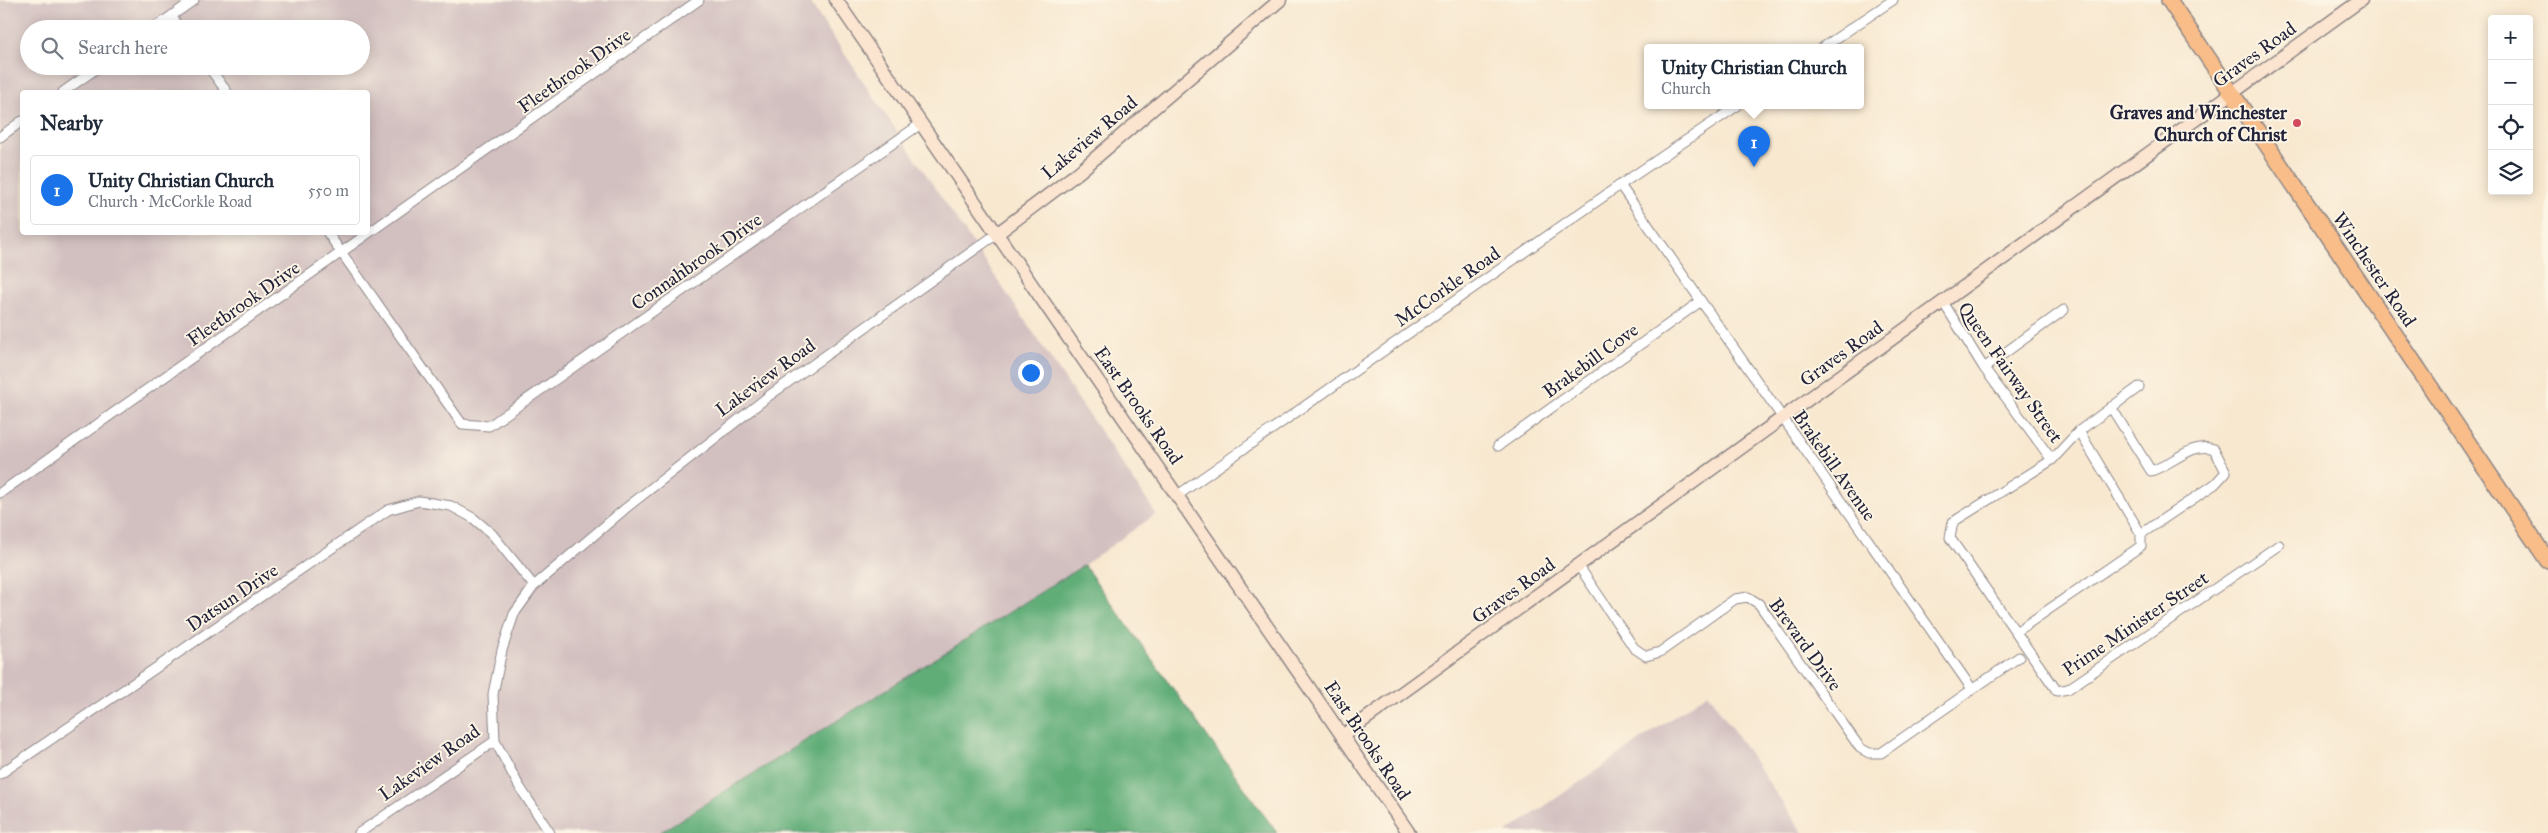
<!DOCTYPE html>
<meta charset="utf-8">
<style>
body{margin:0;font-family:"IM FELL Great Primer",serif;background:#f2f2f3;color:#1f2937}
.controls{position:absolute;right:15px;top:15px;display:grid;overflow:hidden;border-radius:5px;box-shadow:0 2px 12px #0003}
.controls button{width:45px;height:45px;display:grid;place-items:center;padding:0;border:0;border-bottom:1px solid #e0e1e3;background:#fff;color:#1f2937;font:25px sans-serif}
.you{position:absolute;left:1030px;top:372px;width:18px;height:18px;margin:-12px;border:4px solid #fff;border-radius:50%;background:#1a73e8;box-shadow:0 0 0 8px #1a73e833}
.badge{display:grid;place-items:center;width:32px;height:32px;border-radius:50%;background:#1a73e8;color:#fff;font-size:16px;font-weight:700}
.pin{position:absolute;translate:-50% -41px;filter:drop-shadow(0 1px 2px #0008)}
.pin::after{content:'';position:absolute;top:26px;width:18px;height:15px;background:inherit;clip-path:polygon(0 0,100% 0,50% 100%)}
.popup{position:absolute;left:1644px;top:44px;width:220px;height:65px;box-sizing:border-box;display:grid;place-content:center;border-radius:5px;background:#fff;filter:drop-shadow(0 1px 4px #0005);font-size:16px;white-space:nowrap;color:#747a83}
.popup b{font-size:19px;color:#1f2937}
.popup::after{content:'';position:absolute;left:50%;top:100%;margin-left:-10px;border:10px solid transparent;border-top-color:#fff}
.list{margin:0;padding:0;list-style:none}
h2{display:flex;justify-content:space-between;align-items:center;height:65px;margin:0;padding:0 20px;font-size:21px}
h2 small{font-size:16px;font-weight:400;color:#747a83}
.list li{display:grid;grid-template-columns:32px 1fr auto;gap:15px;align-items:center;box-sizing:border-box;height:70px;margin:0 10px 10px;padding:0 10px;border:1px solid #e0e1e3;border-radius:5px}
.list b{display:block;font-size:19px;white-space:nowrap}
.list p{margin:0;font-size:16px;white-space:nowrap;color:#747a83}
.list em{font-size:16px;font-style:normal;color:#747a83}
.icon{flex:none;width:28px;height:28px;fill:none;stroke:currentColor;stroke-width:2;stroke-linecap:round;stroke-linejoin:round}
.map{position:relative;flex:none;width:2548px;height:833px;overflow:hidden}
.search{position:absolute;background:#fff;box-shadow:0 2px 12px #0003;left:20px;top:20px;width:350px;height:55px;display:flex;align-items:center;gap:12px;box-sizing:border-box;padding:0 18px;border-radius:28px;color:#747a83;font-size:19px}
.panel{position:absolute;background:#fff;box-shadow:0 2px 12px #0003;left:20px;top:90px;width:350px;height:145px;border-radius:5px}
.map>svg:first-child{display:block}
.industrial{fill:#d2bfc0;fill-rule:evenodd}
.forest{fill:#60ad78;stroke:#41685a}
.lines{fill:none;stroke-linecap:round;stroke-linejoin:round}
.street-casing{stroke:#8d8586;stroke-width:11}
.secondary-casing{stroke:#8d8586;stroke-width:15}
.primary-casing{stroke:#8d8586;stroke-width:18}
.street{stroke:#fff;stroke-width:9}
.secondary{stroke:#fce5d0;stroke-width:12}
.primary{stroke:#f8bd89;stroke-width:15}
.poi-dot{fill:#d1495b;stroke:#fcf5e5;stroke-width:2}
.labels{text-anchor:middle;stroke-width:4;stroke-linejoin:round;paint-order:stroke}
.street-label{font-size:19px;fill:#22223b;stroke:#fcf5e5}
.poi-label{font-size:19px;font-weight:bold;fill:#22223b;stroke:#fcf5e5;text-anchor:end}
</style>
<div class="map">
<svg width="2548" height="833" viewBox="0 0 2548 833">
<rect width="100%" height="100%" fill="#fcf5e5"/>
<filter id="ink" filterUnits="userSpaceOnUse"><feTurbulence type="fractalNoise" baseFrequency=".02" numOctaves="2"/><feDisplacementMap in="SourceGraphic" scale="10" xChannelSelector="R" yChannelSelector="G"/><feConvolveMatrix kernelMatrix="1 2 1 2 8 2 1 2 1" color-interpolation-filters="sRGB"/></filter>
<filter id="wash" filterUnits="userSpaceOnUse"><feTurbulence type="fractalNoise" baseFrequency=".0096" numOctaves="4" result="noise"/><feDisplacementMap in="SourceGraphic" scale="20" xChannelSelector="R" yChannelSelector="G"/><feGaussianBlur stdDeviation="1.12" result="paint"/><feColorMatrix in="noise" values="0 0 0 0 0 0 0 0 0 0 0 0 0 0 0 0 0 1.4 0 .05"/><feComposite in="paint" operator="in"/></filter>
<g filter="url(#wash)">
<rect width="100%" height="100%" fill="#f8e8d0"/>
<path class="industrial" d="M 0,0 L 808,0 L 1156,514 L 1084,565 L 659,833 L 0,833 ZM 29,29 L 361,29 L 361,66 L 29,66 ZM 22,92 L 368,92 L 368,232 L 22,232 Z
M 1708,693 L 1803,833 L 1506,833 Z"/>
<path class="forest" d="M 1084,565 L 1277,833 L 659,833 Z"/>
</g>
<g filter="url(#ink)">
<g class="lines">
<defs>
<path id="street" d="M 171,16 L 181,29
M 153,29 L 194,0
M 1822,48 L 1893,0
M 208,66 L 227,92
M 63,92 L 100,66
M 0,137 L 22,121
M 1620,185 L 1972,689
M 327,232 L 462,424 L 489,426 L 922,123
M 1943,302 L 1984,368 L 2052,460
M 1984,368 L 2064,310
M 2139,387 L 2079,431 L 2052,460 L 1953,522 L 1950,538 L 2057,691 L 2068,689 L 2279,545
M 2079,431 L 2141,534
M 1498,446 L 1701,301
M 0,493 L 699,0
M 1178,495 L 1620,185 L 1737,106
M 1578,565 L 1634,648 L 1646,656 L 1660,652 L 1735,599 L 1748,597 L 1759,604 L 1860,748 L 1869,753 L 1881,753 L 2019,657
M 2016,632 L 2141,546 L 2141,534 L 2215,484 L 2226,472 L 2214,449 C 2192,441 2172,465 2151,471 L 2111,407
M 495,741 L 519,786 L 550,833
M 0,774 L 388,510 L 419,501 L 451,506 L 473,518 L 492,534 L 534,586
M 359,833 L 495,741 L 493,694 L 502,650 L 514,614 L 534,586 L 626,508 L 770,395 L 998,233"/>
<path id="secondary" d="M 836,0 L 1409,833
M 998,233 L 1079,172 L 1280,0
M 1342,736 L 2361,0"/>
<path id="primary" d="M 2169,0 L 2548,561"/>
</defs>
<use href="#street" class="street-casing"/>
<use href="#secondary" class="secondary-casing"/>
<use href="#primary" class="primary-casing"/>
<use href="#street" class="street"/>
<use href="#secondary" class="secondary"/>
<use href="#primary" class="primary"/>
</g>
</g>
<circle class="poi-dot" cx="2297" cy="123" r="5"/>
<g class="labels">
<g class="street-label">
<text transform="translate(2254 54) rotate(-36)" y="7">Graves Road</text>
<text transform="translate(574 70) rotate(-35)" y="7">Fleetbrook Drive</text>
<text transform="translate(1089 137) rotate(-40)" y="7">Lakeview Road</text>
<text transform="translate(696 261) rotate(-35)" y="7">Connahbrook Drive</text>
<text transform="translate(2375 269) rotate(56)" y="7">Winchester Road</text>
<text transform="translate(1447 286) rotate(-35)" y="7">McCorkle Road</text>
<text transform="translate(243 303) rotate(-35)" y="7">Fleetbrook Drive</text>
<text transform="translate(1841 353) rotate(-36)" y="7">Graves Road</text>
<text transform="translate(1590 360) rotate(-36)" y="7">Brakebill Cove</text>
<text transform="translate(2011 372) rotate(55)" y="7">Queen Fairway Street</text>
<text transform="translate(765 377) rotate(-36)" y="7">Lakeview Road</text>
<text transform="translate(1139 405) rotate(55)" y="7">East Brooks Road</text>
<text transform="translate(1835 465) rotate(55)" y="7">Brakebill Avenue</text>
<text transform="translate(1513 590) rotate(-36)" y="7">Graves Road</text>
<text transform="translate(232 597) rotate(-34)" y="7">Datsun Drive</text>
<text transform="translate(2135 623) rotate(-34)" y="7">Prime Minister Street</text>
<text transform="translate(1806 644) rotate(54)" y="7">Brevard Drive</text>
<text transform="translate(1368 740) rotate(56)" y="7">East Brooks Road</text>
<text transform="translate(429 762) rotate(-35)" y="7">Lakeview Road</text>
</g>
<g class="poi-label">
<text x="2287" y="119">Graves and Winchester<tspan x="2287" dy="22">Church of Christ</tspan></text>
</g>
</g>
</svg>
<div class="controls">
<button>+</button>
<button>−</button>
<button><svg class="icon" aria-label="locate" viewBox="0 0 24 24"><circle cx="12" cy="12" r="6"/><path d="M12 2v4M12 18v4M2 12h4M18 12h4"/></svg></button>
<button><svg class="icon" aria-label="layers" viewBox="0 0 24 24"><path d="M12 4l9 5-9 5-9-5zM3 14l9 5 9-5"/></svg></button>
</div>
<div class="you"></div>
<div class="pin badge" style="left:1754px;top:167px">1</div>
<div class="popup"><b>Unity Christian Church</b>Church</div>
<div class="search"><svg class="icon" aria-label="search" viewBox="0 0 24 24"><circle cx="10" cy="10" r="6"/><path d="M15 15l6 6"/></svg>Search here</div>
<section class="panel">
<h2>Nearby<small></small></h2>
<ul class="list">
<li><span class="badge">1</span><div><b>Unity Christian Church</b><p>Church · McCorkle Road</p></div><em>550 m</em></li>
</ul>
</section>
</div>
